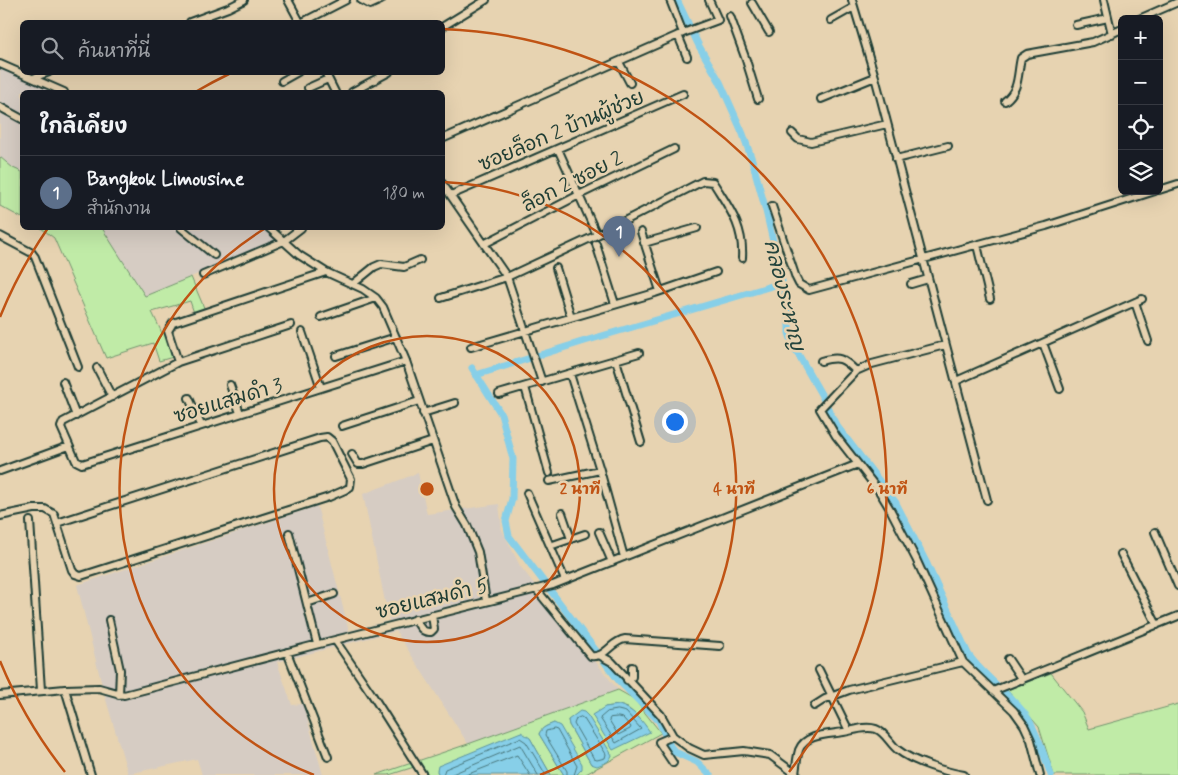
<!DOCTYPE html>
<html lang="th">
<meta charset="utf-8">
<style>
body{margin:0;font-family:Mynerve,"Playpen Sans Thai",sans-serif;background:#20242c;color:#f1f3f6}
.controls{position:absolute;right:15px;top:15px;display:grid;overflow:hidden;border-radius:8px;box-shadow:0 5px 20px #0002}
.controls button{width:45px;height:45px;display:grid;place-items:center;padding:0;border:0;border-bottom:1px solid #363941;background:#171b24;color:#f1f3f6;font:25px sans-serif}
.you{position:absolute;left:674px;top:421px;width:18px;height:18px;margin:-12px;border:4px solid #fff;border-radius:50%;background:#1a73e8;box-shadow:0 0 0 8px #1a73e833}
.badge{display:grid;place-items:center;width:32px;height:32px;border-radius:50%;background:#92a19f;color:#fff;font-size:16px;font-weight:700}
.pin{position:absolute;translate:-50% -41px;filter:drop-shadow(0 1px 2px #0008)}
.pin::after{content:'';position:absolute;top:26px;width:18px;height:15px;background:inherit;clip-path:polygon(0 0,100% 0,50% 100%)}
.list{margin:0;padding:0;list-style:none}
h2{display:flex;justify-content:space-between;align-items:center;height:65px;margin:0;padding:0 20px;font-size:21px}
h2 small{font-size:16px;font-weight:400;color:#9ea1a6}
.list li{display:grid;grid-template-columns:32px 1fr auto;gap:15px;align-items:center;box-sizing:border-box;height:75px;padding:0 20px;border-top:1px solid #363941}
.list b{display:block;font-size:19px;white-space:nowrap}
.list p{margin:0;font-size:16px;white-space:nowrap;color:#9ea1a6}
.list em{font-size:16px;font-style:normal;color:#9ea1a6}
.icon{flex:none;width:28px;height:28px;fill:none;stroke:currentColor;stroke-width:2;stroke-linecap:round;stroke-linejoin:round}
.map{position:relative;flex:none;width:1178px;height:775px;overflow:hidden}
.search{position:absolute;background:#171b24;box-shadow:0 5px 20px #0002;left:20px;top:20px;width:425px;height:55px;display:flex;align-items:center;gap:12px;box-sizing:border-box;padding:0 18px;border-radius:8px;color:#9ea1a6;font-size:19px}
.panel{position:absolute;background:#171b24;box-shadow:0 5px 20px #0002;left:20px;top:90px;width:425px;height:140px;border-radius:8px}
.map>svg:first-child{display:block}
.built{fill:#d6ccc3}
.green{fill:#c0eba7;stroke:#70946e;fill-rule:evenodd}
.water{fill:#87cfe8;stroke:#5d95a0}
.lines{fill:none;stroke-linecap:round;stroke-linejoin:round}
.shore{stroke:#49777c;stroke-width:1}
.canal{stroke:#87cfe8;stroke-width:7}
.minor-casing{stroke:#1f3d34;stroke-width:10}
.minor{stroke:#e7d3b1;stroke-width:6}
.ring{fill:none;stroke:#c05314;stroke-width:2.5}
.labels{text-anchor:middle;stroke-width:5;stroke-linejoin:round;paint-order:stroke}
.street-label{font-size:20px;fill:#1f3d34;stroke:#e7d3b1}
.water-label{font-size:21px;font-style:italic;fill:#24443d;stroke:#e7d3b1}
.centre{fill:#c05314;stroke:#e7d3b1;stroke-width:2.5}
.ring-label{font-size:15px;text-anchor:middle;font-weight:bold;fill:#c05314;stroke:#e7d3b1;stroke-width:5;stroke-linejoin:round;paint-order:stroke}
</style>
<div class="map">
<svg width="1178" height="775" viewBox="0 0 1178 775">
<rect width="100%" height="100%" fill="#e7d3b1"/>
<filter id="ink" filterUnits="userSpaceOnUse"><feTurbulence type="fractalNoise" baseFrequency=".02" numOctaves="2"/><feDisplacementMap in="SourceGraphic" scale="10" xChannelSelector="R" yChannelSelector="G"/><feConvolveMatrix kernelMatrix="1 2 1 2 8 2 1 2 1" color-interpolation-filters="sRGB"/></filter>
<g filter="url(#ink)">
<path class="built" d="M 0,69 L 54,92 L 22,92 L 22,172 L 13,168 L 0,157 Z
M 102,228 L 265,228 L 279,240 L 145,296 Z
M 418,473 L 427,514 L 499,504 L 502,530 L 520,566 L 618,690 L 468,744 L 396,631 L 277,662 L 292,705 L 303,704 L 323,775 L 202,775 L 197,759 L 128,774 L 104,693 L 77,585 L 317,506 L 349,631 L 389,621 L 363,494 Z"/>
<path class="green" d="M 0,157 L 13,168 L 22,172 L 22,218 L 0,206 Z
M 41,228 L 102,228 L 145,296 L 191,277 L 205,310 L 194,313 L 190,301 L 152,312 L 162,333 L 166,332 L 173,357 L 159,361 L 153,343 L 106,358 L 54,238 Z
M 1051,673 L 1082,712 L 1089,729 L 1178,704 L 1178,775 L 1054,775 L 1039,727 L 1007,690 Z
M 618,690 L 634,699 L 661,733 L 584,775 L 576,775 L 578,774 L 554,723 C 547,726 542,727 539,734 L 564,775 L 551,775 L 530,738 L 437,771 L 439,775 L 419,775 L 414,767 L 389,775 L 376,775 L 468,744 ZM 619,705 L 628,708 L 642,721 L 605,707 ZM 568,720 L 612,755 C 608,764 600,763 591,764 L 569,725 Z"/>
<path class="water" d="M 619,705 C 633,709 642,720 650,732 L 613,750 L 592,715 L 605,707 Z
M 580,711 L 584,712 L 588,716 L 612,755 C 609,763 604,763 597,766 L 591,764 L 569,725 L 568,720 Z
M 554,723 L 560,726 L 582,764 L 582,769 L 576,775 L 564,775 L 539,734 C 542,727 547,726 554,723 Z
M 521,732 L 530,738 L 551,775 L 439,775 L 437,771 L 438,766 Z"/>
<g class="lines">
<path class="shore" d="M 618,710 L 626,712 L 641,729 L 616,743 L 600,718 L 607,712 Z
M 581,717 L 584,719 L 606,754 L 605,758 L 597,760 L 594,759 L 574,724 L 576,719 Z
M 618,717 L 623,718 L 631,727 L 630,729 L 618,735 L 609,720 L 610,718 Z
M 443,775 L 445,769 L 520,738 L 526,742 L 546,775
M 450,775 L 520,745 L 538,775
M 466,775 L 517,755 L 530,775
M 567,775 L 567,771 L 545,735 L 546,731 L 554,729 L 557,730 L 577,766 L 574,775"/>
<path class="canal" d="M 677,0 L 699,46 L 720,82 L 743,134 L 752,160 L 766,211 L 781,276 L 789,319 L 789,333 L 793,345 L 822,396 L 836,425 L 896,503 L 926,562 L 968,654 C 984,678 1010,693 1027,717 C 1038,734 1044,756 1051,775
M 472,368 L 501,414 L 513,459 L 512,499 L 506,521 L 509,536 L 619,681 L 659,721 L 670,746 L 675,752 L 697,762 L 710,775
M 476,375 L 585,341 L 782,283"/>
<defs>
<path id="minor" d="M 288,0 L 300,22
M 361,0 L 370,5 L 381,0
M 670,0 L 683,33
M 852,0 L 875,77 L 987,500
M 1104,0 L 1112,34
M 752,3 L 769,32
M 730,16 L 746,60 L 758,99
M 1139,19 L 1178,2
M 831,20 L 854,7
M 190,22 L 228,8 L 244,0
M 303,22 L 346,0
M 1076,25 L 1108,18
M 442,27 L 486,0
M 678,35 L 687,57
M 619,62 L 630,83
M 0,64 L 64,92
M 325,72 L 335,92
M 33,78 L 49,72
M 282,81 L 298,72
M 308,88 L 328,79
M 352,92 L 389,72
M 821,99 L 875,77
M 1005,101 C 1020,89 1017,75 1021,58 L 1027,54 L 1093,42 L 1122,29
M 0,107 L 22,119
M 792,133 L 798,139 L 811,142 L 887,124
M 442,139 L 683,33 L 718,20 L 709,0
M 558,149 L 597,235
M 896,159 L 948,146
M 442,183 L 507,277 L 542,382
M 1159,190 L 1178,184
M 451,195 L 683,94
M 772,206 L 796,278 L 799,284 L 809,290 L 1046,226 L 1155,191
M 181,228 L 214,255
M 269,228 L 299,255 L 326,272 L 363,289 L 376,298 L 383,307 L 406,361 L 456,507 L 467,525 L 478,552 L 486,601
M 641,232 L 660,291
M 0,236 L 32,253 L 35,257 L 78,367
M 644,243 L 697,228
M 484,244 L 579,195 L 674,149
M 596,244 L 615,304
M 977,245 L 990,299
M 556,268 L 571,317
M 203,275 L 284,241 L 301,228
M 353,284 L 374,267 L 381,264 L 404,267 L 420,260
M 911,284 L 928,279
M 441,298 L 507,277 L 597,235 L 703,181 L 713,182 C 729,208 744,226 742,258
M 1135,302 L 1148,341
M 321,317 L 376,298
M 291,325 L 178,362 L 63,422 L 61,427 L 76,461 L 82,464 L 406,361
M 302,332 L 321,388
M 1043,343 L 1060,389
M 945,345 L 872,364 L 856,371 L 820,409 L 836,436 L 879,491 L 890,509 L 916,559 L 963,662 L 1014,711 L 1024,725 L 1031,740 L 1040,775
M 471,347 L 655,293 L 716,272
M 336,356 L 396,337
M 616,360 L 641,442
M 821,361 C 839,356 843,358 856,371
M 178,362 L 168,331 L 173,323 L 326,272
M 97,368 L 112,397
M 570,374 L 600,470 L 624,557
M 956,381 L 1142,299
M 63,382 L 76,416
M 230,385 L 240,413
M 525,387 L 549,473
M 499,394 L 639,353
M 189,398 L 201,425
M 423,413 L 455,403
M 342,426 L 419,401
M 352,454 L 358,464 L 363,464 L 433,441
M 0,471 L 69,446
M 549,481 L 600,470
M 527,493 L 565,580
M 562,513 L 571,539
M 0,516 L 34,509 L 45,509 L 54,514 L 72,570 L 75,574 L 81,576 L 329,497 L 345,490 L 350,487 L 351,479 L 332,441 L 327,437 L 320,438 L 57,523
M 30,521 L 41,690
M 599,532 L 612,562
M 1155,532 L 1178,586
M 289,533 L 317,644
M 550,546 L 585,534
M 1121,554 L 1157,625
M 536,589 L 591,656 C 606,658 611,641 625,639 L 720,646
M 307,603 L 334,594
M 415,619 C 419,626 422,633 431,632 L 434,629 L 432,615
M 109,620 L 120,670 L 119,695
M 335,640 L 371,693 L 423,775
M 287,652 L 328,757
M 601,656 L 612,662 L 661,715 L 673,736 L 689,748 L 704,755 L 744,751 L 770,755 L 797,775
M 1008,659 L 1022,680
M 627,680 L 632,677 L 632,667
M 65,689 L 91,775
M 993,691 L 1178,616
M 0,695 L 65,689 L 99,688 L 124,695 L 311,646 L 553,585 L 858,464
M 814,706 L 825,699 L 849,690 L 963,662
M 849,731 C 857,729 867,726 876,729 C 885,732 890,744 898,750 C 913,762 946,772 964,775
M 673,763 L 659,742 L 673,736
M 795,774 C 796,766 797,757 799,750 C 806,732 833,735 849,731 L 819,670"/>
</defs>
<use href="#minor" class="minor-casing"/>
<use href="#minor" class="minor"/>
</g>
</g>
<g class="ring">
<circle cx="427" cy="489" r="153"/>
<path d="M314 775A307 307 0 0 1 264 229M443 182A307 307 0 0 1 540 775"/>
<path d="M65 772A460 460 0 0 1 0 661M0 317A460 460 0 0 1 48 228M197 91A460 460 0 0 1 229 74M443 29A460 460 0 0 1 789 772"/>
</g>
<g class="labels">
<g class="street-label">
<text transform="translate(561 130) rotate(-23)" y="7">ซอยล็อก 2 บ้านผู้ช่วย</text>
<text transform="translate(572 181) rotate(-27)" y="7">ล็อก 2 ซอย 2</text>
<text transform="translate(228 400) rotate(-17)" y="7">ซอยแสมดำ 3</text>
<text transform="translate(432 598) rotate(-14)" y="7">ซอยแสมดำ 5</text>
</g>
<g class="water-label">
<text transform="translate(785 295) rotate(76)" y="7">คลองระหาญ</text>
</g>
</g>
<circle cx="427" cy="489" r="8" class="centre"/>
<g class="ring-label">
<text x="580" y="494">2 นาที</text>
<text x="734" y="494">4 นาที</text>
<text x="887" y="494">6 นาที</text>
</g>
</svg>
<div class="controls">
<button>+</button>
<button>−</button>
<button><svg class="icon" aria-label="locate" viewBox="0 0 24 24"><circle cx="12" cy="12" r="6"/><path d="M12 2v4M12 18v4M2 12h4M18 12h4"/></svg></button>
<button><svg class="icon" aria-label="layers" viewBox="0 0 24 24"><path d="M12 4l9 5-9 5-9-5zM3 14l9 5 9-5"/></svg></button>
</div>
<div class="you"></div>
<div class="pin badge" style="left:619px;top:257px;background:#5c6f8a">1</div>
<div class="search"><svg class="icon" aria-label="search" viewBox="0 0 24 24"><circle cx="10" cy="10" r="6"/><path d="M15 15l6 6"/></svg>ค้นหาที่นี่</div>
<section class="panel">
<h2>ใกล้เคียง<small></small></h2>
<ul class="list">
<li><span class="badge" style="background:#5c6f8a">1</span><div><b>Bangkok Limousine</b><p>สำนักงาน</p></div><em>180 m</em></li>
</ul>
</section>
</div>
